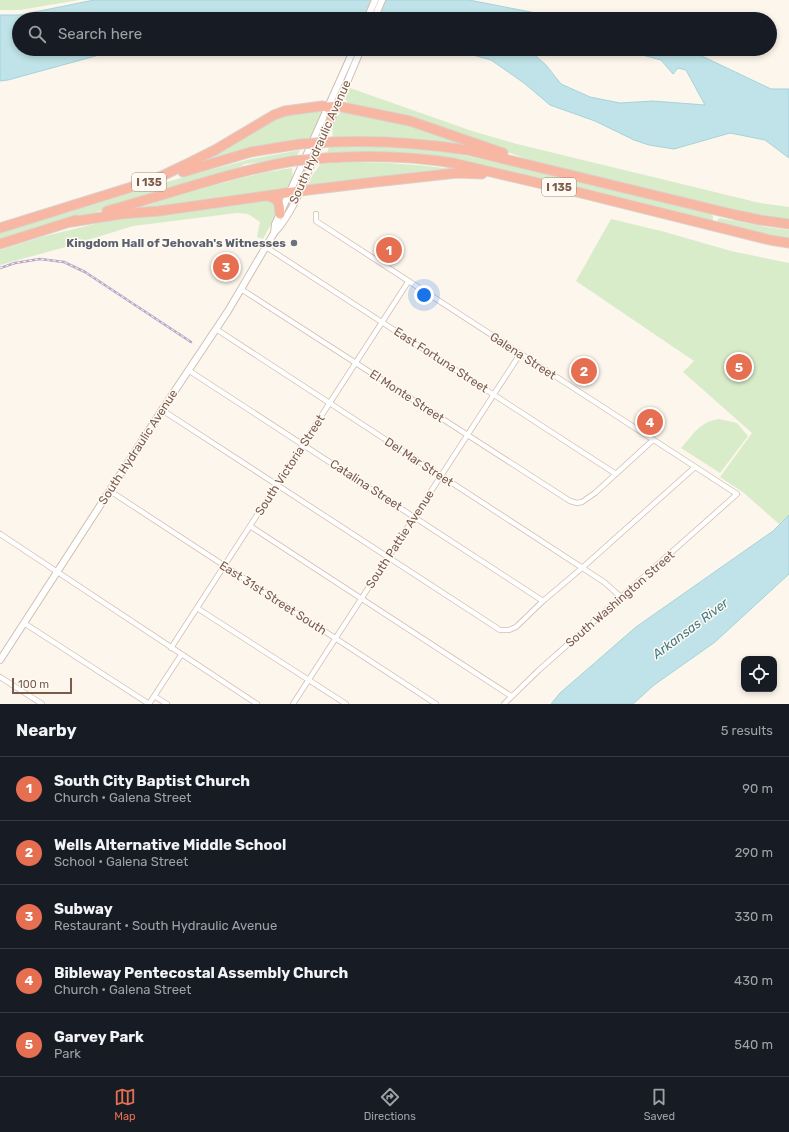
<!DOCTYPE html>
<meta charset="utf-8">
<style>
body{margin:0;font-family:Rubik,sans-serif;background:#242831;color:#f1f3f6}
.controls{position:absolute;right:12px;bottom:12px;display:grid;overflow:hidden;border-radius:8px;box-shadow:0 2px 6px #0003}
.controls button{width:36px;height:36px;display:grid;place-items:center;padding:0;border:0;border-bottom:1px solid #363941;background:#171b24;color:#f1f3f6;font:20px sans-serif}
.scale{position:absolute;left:12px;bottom:10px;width:60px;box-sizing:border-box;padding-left:4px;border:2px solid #7a5c4d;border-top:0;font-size:11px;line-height:14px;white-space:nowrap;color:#7a5c4d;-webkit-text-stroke:3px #fffaf3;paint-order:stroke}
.you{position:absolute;left:424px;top:295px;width:14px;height:14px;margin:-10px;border:3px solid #fff;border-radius:50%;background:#1a73e8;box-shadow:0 0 0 6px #1a73e833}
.badge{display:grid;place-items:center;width:26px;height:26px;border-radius:50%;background:#e76f51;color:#fff;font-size:13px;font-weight:700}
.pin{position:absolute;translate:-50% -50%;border:2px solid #fff;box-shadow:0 1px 4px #0006}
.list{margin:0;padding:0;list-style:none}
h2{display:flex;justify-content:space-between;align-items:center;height:52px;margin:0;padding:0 16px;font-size:17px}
h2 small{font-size:13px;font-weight:400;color:#9ea1a6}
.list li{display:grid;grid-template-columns:26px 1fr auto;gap:12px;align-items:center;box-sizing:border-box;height:64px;padding:0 16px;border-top:1px solid #363941}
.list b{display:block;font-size:15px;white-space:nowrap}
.list p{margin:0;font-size:13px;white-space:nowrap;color:#9ea1a6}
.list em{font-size:13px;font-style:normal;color:#9ea1a6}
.icon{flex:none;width:22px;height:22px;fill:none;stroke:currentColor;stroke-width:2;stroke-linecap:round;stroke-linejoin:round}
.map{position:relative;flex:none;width:789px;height:704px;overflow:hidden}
.search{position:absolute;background:#171b24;box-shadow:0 2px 6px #0003;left:12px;right:12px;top:12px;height:44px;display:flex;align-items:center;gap:10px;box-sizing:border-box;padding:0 14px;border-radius:22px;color:#9ea1a6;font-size:15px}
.sheet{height:372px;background:#171b24}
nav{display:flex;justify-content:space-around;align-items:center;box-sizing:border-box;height:56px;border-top:1px solid #363941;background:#171b24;font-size:11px;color:#9ea1a6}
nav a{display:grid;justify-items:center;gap:2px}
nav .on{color:#e76f51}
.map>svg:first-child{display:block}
.green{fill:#d8ecc9}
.water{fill:#bfe3e8;stroke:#a5d3da}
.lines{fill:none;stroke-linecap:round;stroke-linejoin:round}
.minor-casing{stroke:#d1beb0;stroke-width:6}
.tertiary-casing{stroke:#d1beb0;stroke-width:8}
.motorway-casing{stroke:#dad1cd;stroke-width:11}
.minor{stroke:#fff;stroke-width:4.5}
.tertiary{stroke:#fff;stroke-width:6}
.motorway{stroke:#f7b7a3;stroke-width:9}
.rail-casing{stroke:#b9a8c9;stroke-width:2.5}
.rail{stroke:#fffaf3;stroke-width:1;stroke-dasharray:3;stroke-linecap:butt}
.motorway-bridge-casing{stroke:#dad1cd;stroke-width:11;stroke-linecap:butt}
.motorway-bridge{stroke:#f7b7a3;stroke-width:9}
.worship-dot{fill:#6b7280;stroke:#fffaf3;stroke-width:1.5}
.labels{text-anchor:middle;stroke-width:3;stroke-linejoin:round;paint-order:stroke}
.shield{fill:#fffaf3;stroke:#a28b7f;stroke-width:1}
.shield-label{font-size:11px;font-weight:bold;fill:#7a5c4d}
.street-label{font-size:12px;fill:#7a5c4d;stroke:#fffaf3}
.worship-label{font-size:12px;font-weight:bold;fill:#5b616d;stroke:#fffaf3;text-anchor:end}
.water-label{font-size:13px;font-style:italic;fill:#437c86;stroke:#fffaf3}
</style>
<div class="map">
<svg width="789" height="704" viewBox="0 0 789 704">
<rect width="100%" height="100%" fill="#fdf6ec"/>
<path class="green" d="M 0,0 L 79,0 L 20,10 L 0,10 Z
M 350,88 L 472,131 L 517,144 L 760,203 L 789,207 L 789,221 L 744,214 L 540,164 L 461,135 L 349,105 L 345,98 Z
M 319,110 L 323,111 L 312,139 L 205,161 C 228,147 251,130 277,119 C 290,113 305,112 319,110 Z
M 342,111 L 399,123 L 432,132 L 474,147 L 394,137 L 333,137 C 331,127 334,118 342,111 Z
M 375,146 L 448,152 L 505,164 L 711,214 L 713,216 L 713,219 L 711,221 L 478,165 L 326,155 L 329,147 Z
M 300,150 L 296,158 L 245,164 L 233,171 L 0,241 L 0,233 L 187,176 L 251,159 Z
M 350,162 C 387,162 423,165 460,170 L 307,187 L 313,174 L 321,164 Z
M 292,168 L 293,180 L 289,190 L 133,210 C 174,196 217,183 259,174 C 270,171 281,170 292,168 Z
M 271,200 L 274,203 L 276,215 L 263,239 L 257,237 L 260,222 L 248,214 L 237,213 L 133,226 L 62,248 L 0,265 L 0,250 L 41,237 L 107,221 Z
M 720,218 L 766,227 L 789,230 L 789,240 L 717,223 L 718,219 Z
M 611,219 L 665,232 L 731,251 L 789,263 L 789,515 L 779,524 L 744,493 L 720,477 L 752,433 L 683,372 L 694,361 L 576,281 Z
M 719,419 L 737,423 L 748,436 L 720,473 L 681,448 C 694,434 699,422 719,419 Z"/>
<path class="water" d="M 94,0 L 469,0 L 551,16 L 572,19 L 19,19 L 19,49 L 121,49 L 8,80 L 0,81 L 0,15 L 20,15 Z
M 451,49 L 528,49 L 546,65 L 561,84 L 590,97 L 620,103 L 653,101 L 705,105 L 686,70 L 678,68 L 673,74 L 661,60 L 620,49 L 687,49 L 771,89 L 789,89 L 789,158 L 765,140 L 730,133 L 674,149 L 649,145 L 634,140 L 595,121 L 550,105 L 524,83 L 491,60 Z
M 789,515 L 789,574 L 715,642 L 654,685 L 633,704 L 551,704 L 560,693 L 636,627 L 773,531 Z"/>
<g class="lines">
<defs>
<path id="minor" d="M 316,214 L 316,221 L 737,494 L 539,670 L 504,704
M 266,247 L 616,474
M 241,289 L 570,501 L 577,503 L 582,502 L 595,493 L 653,440
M 216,329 L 604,582 L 621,597
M 188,370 L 543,601
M 162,410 L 500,630 L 509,630 L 516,627 L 543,601 L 582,568 L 695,467
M 110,491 L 436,704
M 250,526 L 511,696
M 0,534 L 257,704
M 197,608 L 346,704
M 24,623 L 149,704
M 171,648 L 408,282
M 0,677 L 42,704
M 154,696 L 167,704
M 149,704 L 181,655
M 293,704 L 520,354"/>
<path id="tertiary" d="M 367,19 L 375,0
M 374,19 L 382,0
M 274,233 L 275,224 L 280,214 L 354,49
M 0,660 L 162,410 L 228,311 L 274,233 C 293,213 303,183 314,158 C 330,122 346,85 361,49"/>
<path id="motorway" d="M 328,107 L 331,111 L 331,118
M 332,142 C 378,140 422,143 467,150 L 736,215 L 760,220 L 789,224
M 326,158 C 369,155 410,156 453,163 L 581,193 L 770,240 L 789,243
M 183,172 L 251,152 L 300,144
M 147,183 L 189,163 L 215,150 L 274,115 L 285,111 L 322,106 L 328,107 L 337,106 L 410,121 L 503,153
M 268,196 C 279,199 279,202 280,214
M 107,211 C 169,194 229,172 293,161
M 71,222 L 121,214 L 159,211 L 300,191 L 375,182 L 457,173 L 482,174
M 0,228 L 151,181
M 0,244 L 76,220"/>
</defs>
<use href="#minor" class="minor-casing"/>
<use href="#tertiary" class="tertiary-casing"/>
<use href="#motorway" class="motorway-casing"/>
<use href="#minor" class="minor"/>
<use href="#tertiary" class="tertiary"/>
<use href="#motorway" class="motorway"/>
<defs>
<path id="rail" d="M 0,268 L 15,263 L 40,259 L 64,262 L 85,272 L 191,342"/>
</defs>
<use href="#rail" class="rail-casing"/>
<use href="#rail" class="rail"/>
<defs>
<path id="motorway-bridge" d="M 300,144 L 332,142
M 293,161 L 326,158"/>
</defs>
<use href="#motorway-bridge" class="motorway-bridge-casing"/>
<use href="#motorway-bridge" class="motorway-bridge"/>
</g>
<circle class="worship-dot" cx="294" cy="243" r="4"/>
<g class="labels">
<g class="shield">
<rect x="132" y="173" width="34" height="18" rx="3"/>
<rect x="542" y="178" width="34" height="18" rx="3"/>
</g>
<g class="shield-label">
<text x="149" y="186">I 135</text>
<text x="559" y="191">I 135</text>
</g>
<g class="street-label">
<text transform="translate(320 142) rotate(-66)" y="4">South Hydraulic Avenue</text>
<text transform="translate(523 356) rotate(33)" y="4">Galena Street</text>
<text transform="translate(441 360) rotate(33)" y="4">East Fortuna Street</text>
<text transform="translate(407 396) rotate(33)" y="4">El Monte Street</text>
<text transform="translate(138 447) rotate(-57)" y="4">South Hydraulic Avenue</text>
<text transform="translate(419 462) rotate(33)" y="4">Del Mar Street</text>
<text transform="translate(290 465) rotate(-57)" y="4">South Victoria Street</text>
<text transform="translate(366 485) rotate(33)" y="4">Catalina Street</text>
<text transform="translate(400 539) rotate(-57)" y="4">South Pattie Avenue</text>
<text transform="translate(273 598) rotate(33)" y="4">East 31st Street South</text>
<text transform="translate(620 599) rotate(-41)" y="4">South Washington Street</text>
</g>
<g class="worship-label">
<text x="286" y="247">Kingdom Hall of Jehovah's Witnesses</text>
</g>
<g class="water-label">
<text transform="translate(690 628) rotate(-37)" y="5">Arkansas River</text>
</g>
</g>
</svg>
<div class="controls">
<button><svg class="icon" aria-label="locate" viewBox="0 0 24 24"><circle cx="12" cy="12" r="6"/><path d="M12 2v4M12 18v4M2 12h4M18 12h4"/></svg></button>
</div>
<div class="scale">100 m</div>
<div class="you"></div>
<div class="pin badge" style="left:389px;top:250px">1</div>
<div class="pin badge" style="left:584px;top:371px">2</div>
<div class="pin badge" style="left:226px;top:267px">3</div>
<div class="pin badge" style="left:650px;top:422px">4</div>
<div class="pin badge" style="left:739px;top:367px">5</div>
<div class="search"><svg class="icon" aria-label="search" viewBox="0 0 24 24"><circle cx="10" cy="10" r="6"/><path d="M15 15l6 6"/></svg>Search here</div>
</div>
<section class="sheet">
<h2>Nearby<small>5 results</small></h2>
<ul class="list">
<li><span class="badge">1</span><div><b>South City Baptist Church</b><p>Church · Galena Street</p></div><em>90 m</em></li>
<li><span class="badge">2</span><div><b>Wells Alternative Middle School</b><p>School · Galena Street</p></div><em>290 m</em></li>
<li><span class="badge">3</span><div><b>Subway</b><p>Restaurant · South Hydraulic Avenue</p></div><em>330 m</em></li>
<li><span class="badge">4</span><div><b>Bibleway Pentecostal Assembly Church</b><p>Church · Galena Street</p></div><em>430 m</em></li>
<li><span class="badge">5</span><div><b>Garvey Park</b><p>Park</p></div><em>540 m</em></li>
</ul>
</section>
<nav>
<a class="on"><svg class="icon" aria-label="map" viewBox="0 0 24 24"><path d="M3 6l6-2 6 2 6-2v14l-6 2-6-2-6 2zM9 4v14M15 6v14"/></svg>Map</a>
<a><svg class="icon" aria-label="directions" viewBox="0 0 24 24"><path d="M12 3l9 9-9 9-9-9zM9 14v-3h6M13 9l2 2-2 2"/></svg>Directions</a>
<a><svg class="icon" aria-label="saved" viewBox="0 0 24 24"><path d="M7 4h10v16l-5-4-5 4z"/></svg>Saved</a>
</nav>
